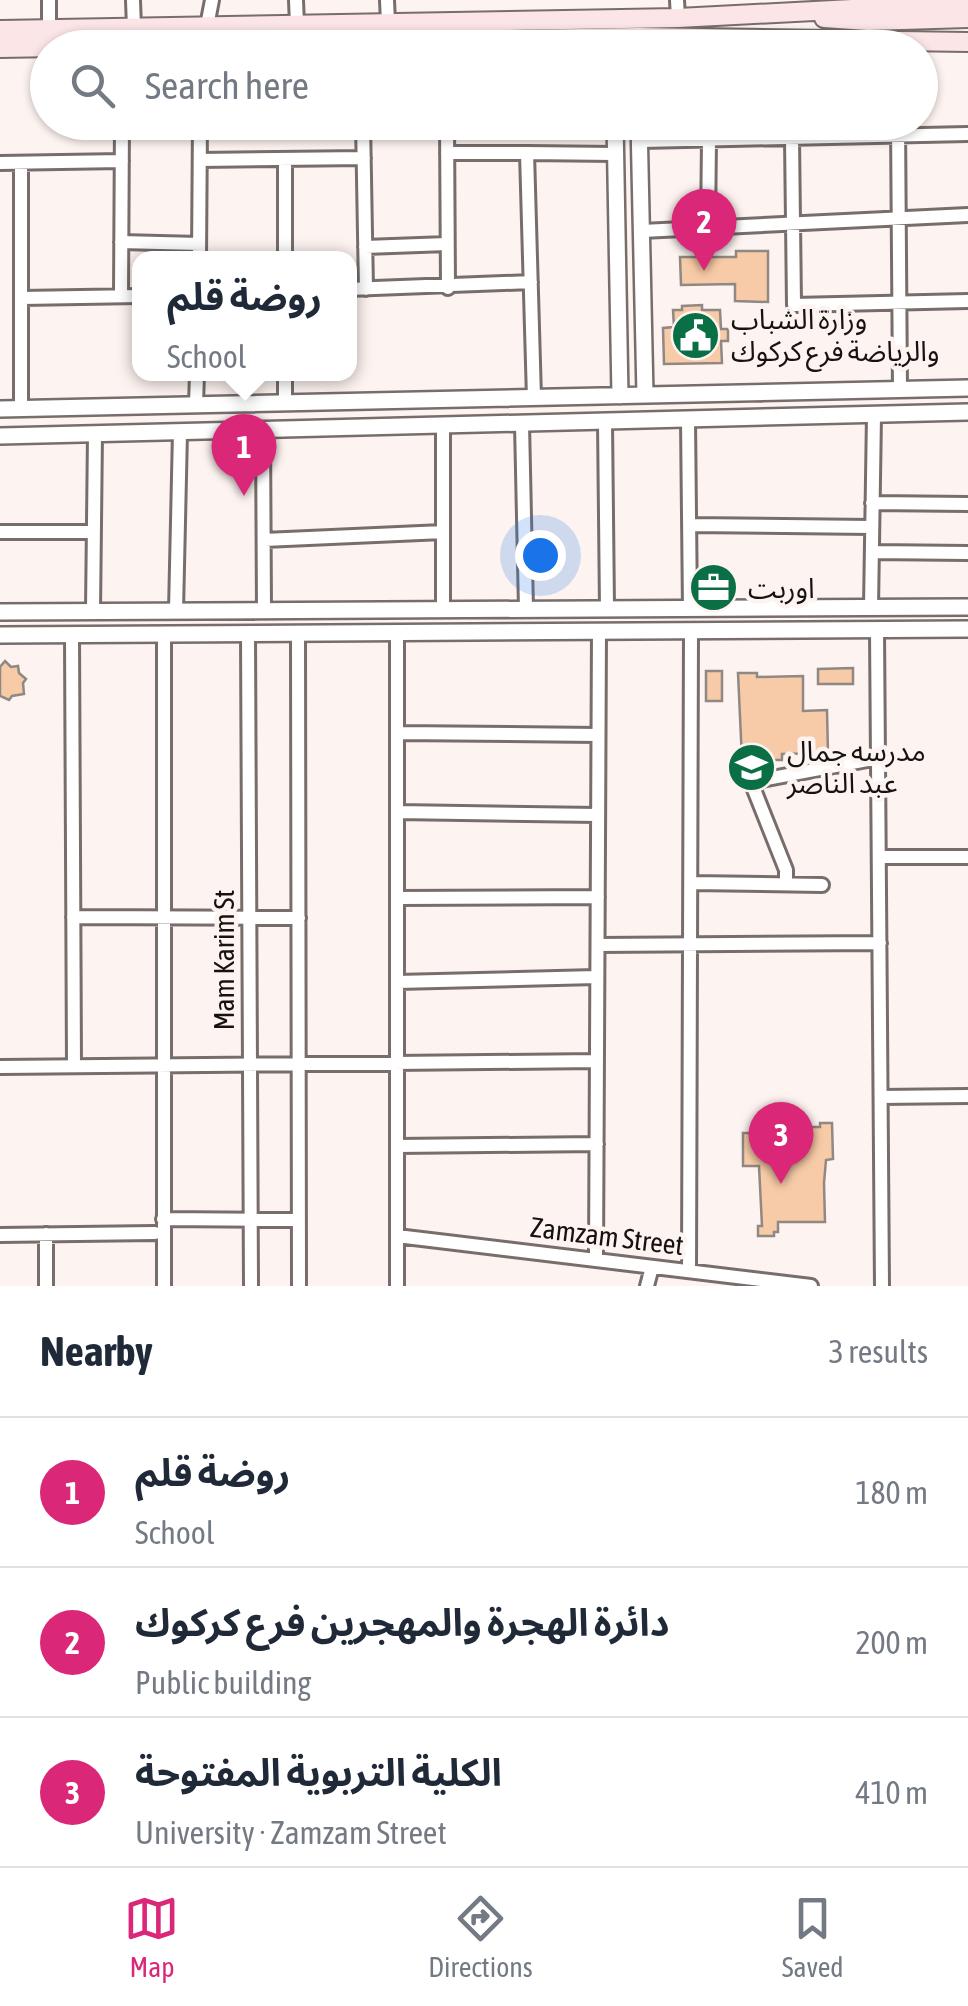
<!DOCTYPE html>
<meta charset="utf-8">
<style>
body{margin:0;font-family:"Asap Condensed","Noto Sans Arabic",sans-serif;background:#f6f6f7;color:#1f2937}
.you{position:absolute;left:540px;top:555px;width:35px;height:35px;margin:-25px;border:8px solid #fff;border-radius:50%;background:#1a73e8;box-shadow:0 0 0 15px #1a73e833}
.badge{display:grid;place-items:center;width:65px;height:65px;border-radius:50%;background:#db2777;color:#fff;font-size:32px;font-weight:700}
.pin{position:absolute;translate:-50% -82px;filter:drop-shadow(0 2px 5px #0008)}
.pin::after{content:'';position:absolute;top:52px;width:35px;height:30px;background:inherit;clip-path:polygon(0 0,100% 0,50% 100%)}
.popup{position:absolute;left:132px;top:251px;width:225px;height:130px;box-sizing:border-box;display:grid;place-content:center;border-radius:20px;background:#fff;filter:drop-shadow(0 2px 8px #0005);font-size:32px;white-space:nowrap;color:#747a83}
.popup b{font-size:38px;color:#1f2937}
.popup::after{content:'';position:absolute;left:50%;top:100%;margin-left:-20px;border:20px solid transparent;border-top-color:#fff}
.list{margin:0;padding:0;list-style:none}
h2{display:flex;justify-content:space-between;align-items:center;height:130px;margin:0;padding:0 40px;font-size:42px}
h2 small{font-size:32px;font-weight:400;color:#747a83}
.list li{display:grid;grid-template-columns:65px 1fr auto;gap:30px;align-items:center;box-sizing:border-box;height:150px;padding:0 40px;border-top:2px solid #e0e1e3}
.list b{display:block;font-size:38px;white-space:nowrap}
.list p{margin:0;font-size:32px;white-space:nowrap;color:#747a83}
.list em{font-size:32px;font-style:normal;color:#747a83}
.icon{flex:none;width:55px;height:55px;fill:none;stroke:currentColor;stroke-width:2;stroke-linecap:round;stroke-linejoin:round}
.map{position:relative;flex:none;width:968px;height:1286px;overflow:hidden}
.search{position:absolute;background:#fff;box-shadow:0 2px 8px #0004;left:30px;right:30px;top:30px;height:110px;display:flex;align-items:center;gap:25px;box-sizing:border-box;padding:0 35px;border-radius:55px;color:#747a83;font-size:38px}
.sheet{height:580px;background:#fff}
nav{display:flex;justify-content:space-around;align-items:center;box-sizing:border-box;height:140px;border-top:2px solid #e0e1e3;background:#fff;font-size:28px;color:#747a83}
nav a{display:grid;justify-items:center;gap:5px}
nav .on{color:#db2777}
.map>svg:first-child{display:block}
.building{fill:#f7cba7;stroke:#908883;stroke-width:2.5}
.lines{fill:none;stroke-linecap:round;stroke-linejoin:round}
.minor-casing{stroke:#776e6b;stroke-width:18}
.tertiary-casing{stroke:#776e6b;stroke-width:20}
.secondary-casing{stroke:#776e6b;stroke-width:22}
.minor{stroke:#fff;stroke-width:12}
.tertiary{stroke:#fff;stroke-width:15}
.secondary{stroke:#fce5e7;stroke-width:18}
.labels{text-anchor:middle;stroke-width:9;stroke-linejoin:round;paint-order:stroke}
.poi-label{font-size:28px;fill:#161211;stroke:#fdf3f0;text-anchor:start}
.street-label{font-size:28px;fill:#161211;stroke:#fdf3f0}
</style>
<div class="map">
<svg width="968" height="1286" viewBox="0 0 968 1286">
<rect width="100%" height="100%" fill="#fdf3f0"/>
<path class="building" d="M 736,251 L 768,251 L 768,302 L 735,301 L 735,284 L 681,285 L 680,257 L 736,257 Z
M 702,305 L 702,310 L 720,310 L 721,329 L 728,329 L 728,341 L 721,341 L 722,363 L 664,364 L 663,328 L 674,327 L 673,310 L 682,310 L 682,306 Z
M 5,661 L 11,667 L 18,666 L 19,673 L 26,679 L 23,683 L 24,694 L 12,696 L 9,700 L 0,696 L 0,667 Z
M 853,668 L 853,684 L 818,684 L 818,669 Z
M 706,671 L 722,671 L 722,701 L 706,701 Z
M 738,673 L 757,673 L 757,677 L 803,676 L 803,711 L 827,710 L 828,753 L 782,754 L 782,760 L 742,760 Z
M 820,1123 L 832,1123 L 833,1159 L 826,1160 L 824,1183 L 825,1222 L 778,1222 L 778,1232 L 774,1232 L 774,1236 L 758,1236 L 758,1226 L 762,1226 L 759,1166 L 743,1166 L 743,1133 L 764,1133 L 764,1141 L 807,1143 L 807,1127 L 820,1127 Z"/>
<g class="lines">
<defs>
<path id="minor" d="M 49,0 L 49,30
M 133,0 L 134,28
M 296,0 L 297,25
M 387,0 L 388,23
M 677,0 L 678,18
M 206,31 L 212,0
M 363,122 L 366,289
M 447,122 L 448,288
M 898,122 L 900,390
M 792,138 L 794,305 L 968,301
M 640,141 L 968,134
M 447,153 L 527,153 L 534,398
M 527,153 L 616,154
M 285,159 L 285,258
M 200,160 L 364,158
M 0,163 L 122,161
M 21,163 L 21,409
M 708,228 L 709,140
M 642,231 L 968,215
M 121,242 L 199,244
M 365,247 L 447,244
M 199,258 L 200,122
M 349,289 L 531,282
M 121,296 L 122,122
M 22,298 L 139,296
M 285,374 L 285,403
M 196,404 L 197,374
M 688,420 L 690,609
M 605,422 L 607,609
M 522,424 L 526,609
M 263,430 L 264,610
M 872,503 L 968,504
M 689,525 L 872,527
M 0,532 L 94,532
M 264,540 L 443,532
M 872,552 L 968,553
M 871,608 L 874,415
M 443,610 L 443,426
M 93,611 L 95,434
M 176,611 L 180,432
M 877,630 L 882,1286
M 298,633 L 299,1286
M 248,634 L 251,1286
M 72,635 L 74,1066
M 397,733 L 598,735
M 397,812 L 598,815
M 879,857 L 968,857
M 691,883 L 822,885
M 786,883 L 786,870 L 751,782 L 878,758
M 397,898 L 598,897
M 73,917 L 299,918
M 598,945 L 880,943
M 397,982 L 596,977
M 0,1067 L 597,1061
M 881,1097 L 968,1096
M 397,1146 L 597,1144
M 163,1219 L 299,1220
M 0,1235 L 155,1233
M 397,1236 L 811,1286
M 596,1260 L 599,631
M 689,1271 L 691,631
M 46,1286 L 46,1234
M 164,1286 L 164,634
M 397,1286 L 397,633
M 647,1286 L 652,1267"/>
<path id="tertiary" d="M 615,122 L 620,396
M 639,122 L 645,395
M 0,409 L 968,388
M 0,436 L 968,412
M 0,612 L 968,607
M 0,635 L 968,629"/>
<path id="secondary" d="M 824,18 L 868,21 L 968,18
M 0,30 L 678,18 L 968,3
M 0,48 L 638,37 L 968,42"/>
</defs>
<use href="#minor" class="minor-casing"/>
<use href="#tertiary" class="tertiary-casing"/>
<use href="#secondary" class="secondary-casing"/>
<use href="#minor" class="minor"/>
<use href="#tertiary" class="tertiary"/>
<use href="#secondary" class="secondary"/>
</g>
<defs>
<symbol id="civic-disc" viewBox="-11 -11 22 22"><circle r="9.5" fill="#0b6f45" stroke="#fdf3f0"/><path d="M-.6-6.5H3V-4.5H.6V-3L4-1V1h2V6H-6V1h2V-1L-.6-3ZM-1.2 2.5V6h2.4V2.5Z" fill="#fff"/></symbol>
<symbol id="office-disc" viewBox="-11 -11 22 22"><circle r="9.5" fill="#0b6f45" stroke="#fdf3f0"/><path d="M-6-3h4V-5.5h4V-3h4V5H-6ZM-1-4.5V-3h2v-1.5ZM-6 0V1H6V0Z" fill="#fff"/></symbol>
<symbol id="school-disc" viewBox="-11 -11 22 22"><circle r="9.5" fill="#0b6f45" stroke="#fdf3f0"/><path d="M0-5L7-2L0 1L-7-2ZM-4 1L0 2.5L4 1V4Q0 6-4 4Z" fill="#fff"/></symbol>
</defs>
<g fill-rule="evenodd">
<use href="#civic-disc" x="668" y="308" width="55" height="55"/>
<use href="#office-disc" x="686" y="560" width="55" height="55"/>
<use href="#school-disc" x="724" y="740" width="55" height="55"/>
</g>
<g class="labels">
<g class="poi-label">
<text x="731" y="329">وزارة الشباب<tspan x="731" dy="32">والرياضة فرع كركوك</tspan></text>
<text x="748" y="598">اوربت</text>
<text x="787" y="761">مدرسه جمال<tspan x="787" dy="32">عبد الناصر</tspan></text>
</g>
<g class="street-label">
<text transform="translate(224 960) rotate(-90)" y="10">Mam Karim St</text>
<text transform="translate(607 1236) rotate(7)" y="10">Zamzam Street</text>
</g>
</g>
</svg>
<div class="you"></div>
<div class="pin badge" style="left:244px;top:496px">1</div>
<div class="popup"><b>روضة قلم</b>School</div>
<div class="pin badge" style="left:704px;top:271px">2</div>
<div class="pin badge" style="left:781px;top:1184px">3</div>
<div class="search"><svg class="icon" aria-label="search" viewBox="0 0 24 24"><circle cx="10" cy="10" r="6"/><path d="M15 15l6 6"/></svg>Search here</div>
</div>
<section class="sheet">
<h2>Nearby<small>3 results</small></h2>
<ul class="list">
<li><span class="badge">1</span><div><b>روضة قلم</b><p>School</p></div><em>180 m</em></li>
<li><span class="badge">2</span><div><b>دائرة الهجرة والمهجرين فرع كركوك</b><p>Public building</p></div><em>200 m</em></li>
<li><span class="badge">3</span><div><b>الكلية التربوية المفتوحة</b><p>University · Zamzam Street</p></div><em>410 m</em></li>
</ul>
</section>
<nav>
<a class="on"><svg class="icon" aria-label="map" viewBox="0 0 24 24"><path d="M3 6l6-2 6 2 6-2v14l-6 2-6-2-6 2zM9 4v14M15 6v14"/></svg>Map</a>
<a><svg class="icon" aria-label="directions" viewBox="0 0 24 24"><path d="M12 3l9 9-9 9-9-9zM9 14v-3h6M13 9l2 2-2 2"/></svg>Directions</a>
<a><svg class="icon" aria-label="saved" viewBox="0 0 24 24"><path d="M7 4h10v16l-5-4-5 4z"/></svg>Saved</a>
</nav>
